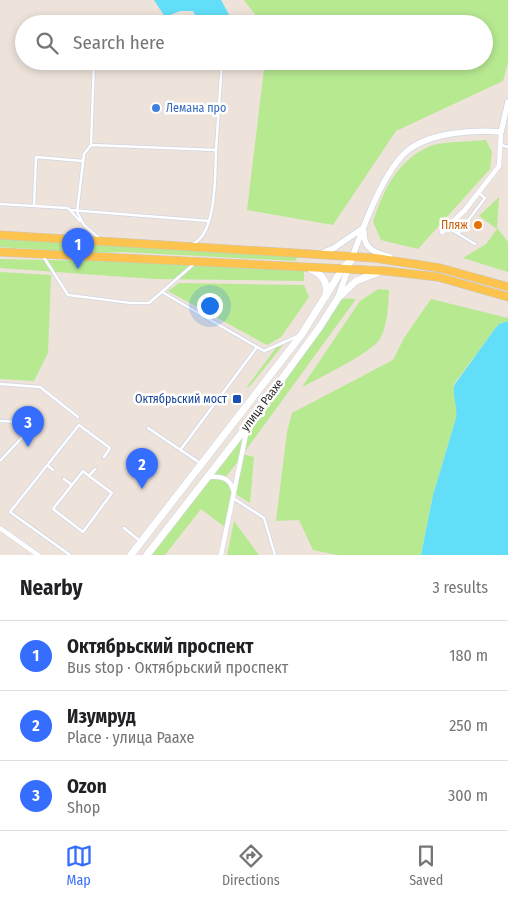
<!DOCTYPE html>
<meta charset="utf-8">
<style>
body{margin:0;font-family:"Fira Sans Condensed",sans-serif;background:#f2f2f2;color:#202124}
.you{position:absolute;left:209px;top:305px;width:18px;height:18px;margin:-12px;border:4px solid #fff;border-radius:50%;background:#1a73e8;box-shadow:0 0 0 8px #1a73e833}
.badge{display:grid;place-items:center;width:32px;height:32px;border-radius:50%;background:#356dff;color:#fff;font-size:16px;font-weight:700}
.pin{position:absolute;translate:-50% -41px;filter:drop-shadow(0 1px 2px #0008)}
.pin::after{content:'';position:absolute;top:26px;width:18px;height:15px;background:inherit;clip-path:polygon(0 0,100% 0,50% 100%)}
.list{margin:0;padding:0;list-style:none}
h2{display:flex;justify-content:space-between;align-items:center;height:65px;margin:0;padding:0 20px;font-size:21px}
h2 small{font-size:16px;font-weight:400;color:#757577}
.list li{display:grid;grid-template-columns:32px 1fr auto;gap:15px;align-items:center;box-sizing:border-box;height:70px;padding:0 20px;border-top:1px solid #e0e0e0}
.list b{display:block;font-size:19px;white-space:nowrap}
.list p{margin:0;font-size:16px;white-space:nowrap;color:#757577}
.list em{font-size:16px;font-style:normal;color:#757577}
.icon{flex:none;width:28px;height:28px;fill:none;stroke:currentColor;stroke-width:2;stroke-linecap:round;stroke-linejoin:round}
.map{position:relative;flex:none;width:508px;height:555px;overflow:hidden}
.search{position:absolute;background:#fff;box-shadow:0 2px 8px #0003;left:15px;right:15px;top:15px;height:55px;display:flex;align-items:center;gap:12px;box-sizing:border-box;padding:0 18px;border-radius:28px;color:#757577;font-size:19px}
.sheet{height:275px;background:#fff}
nav{display:flex;justify-content:space-around;align-items:center;box-sizing:border-box;height:70px;border-top:1px solid #e0e0e0;background:#fff;font-size:14px;color:#757577}
nav a{display:grid;justify-items:center;gap:2px}
nav .on{color:#356dff}
.map>svg:first-child{display:block}
.green{fill:#b7e991;fill-rule:evenodd}
.water{fill:#63def9}
.lines{fill:none;stroke-linecap:round;stroke-linejoin:round}
.service-casing{stroke:#cfd5e4;stroke-width:4}
.minor-casing{stroke:#cfd5e4;stroke-width:5.5}
.tertiary-casing{stroke:#cfd5e4;stroke-width:7}
.secondary-casing{stroke:#cfd5e4;stroke-width:8}
.primary-casing{stroke:#c7c7c7;stroke-width:9}
.service{stroke:#fff;stroke-width:2.5}
.minor{stroke:#fff;stroke-width:4.5}
.tertiary{stroke:#fff;stroke-width:5.5}
.secondary{stroke:#fff;stroke-width:7}
.primary{stroke:#fcc44f;stroke-width:8}
.shop-dot{fill:#3f7fe0;stroke:#fff;stroke-width:2}
.food-dot{fill:#e8710a;stroke:#fff;stroke-width:2}
.transit-dot{fill:#1a4fb4;stroke:#fff;stroke-width:2}
.labels{text-anchor:middle;stroke-width:5;stroke-linejoin:round;paint-order:stroke}
.shop-label{font-size:12px;fill:#366cbe;stroke:#fff;text-anchor:start}
.food-label{font-size:12px;fill:#c56008;stroke:#fff;text-anchor:end}
.transit-label{font-size:12px;fill:#164399;stroke:#fff;text-anchor:end}
.street-label{font-size:12px;fill:#292929;stroke:#fff}
</style>
<div class="map">
<svg width="508" height="555" viewBox="0 0 508 555">
<rect width="100%" height="100%" fill="#ede3da"/>
<path class="green" d="M 244,0 L 508,0 L 508,62 L 503,81 L 396,131 L 333,225 L 247,210 L 265,61 L 484,61 L 484,24 L 262,24 Z
M 486,140 L 492,152 L 490,169 L 418,249 L 381,240 L 373,222 C 383,191 396,162 428,147 C 441,141 470,142 486,140 Z
M 499,197 L 497,228 L 508,242 L 508,272 L 463,258 L 486,244 L 497,229 L 479,216 Z
M 0,239 L 297,257 L 296,261 L 123,252 L 96,253 L 0,247 Z
M 0,259 L 141,262 L 304,271 L 304,281 L 154,279 L 0,268 Z
M 0,272 L 51,275 L 48,353 L 34,381 L 0,379 Z
M 179,283 L 304,285 L 309,297 L 281,337 L 267,345 L 168,291 Z
M 378,289 L 389,290 C 388,306 388,324 380,339 C 371,353 319,378 302,387 L 360,301 Z
M 338,298 L 356,299 L 243,454 L 254,457 L 250,503 L 234,493 L 226,528 L 201,509 L 165,555 L 147,555 L 248,425 ZM 242,456 L 233,491 L 225,478 Z
M 431,299 L 508,318 L 508,321 L 499,324 L 494,330 L 454,384 C 454,396 458,406 456,418 L 433,495 L 421,555 L 337,555 L 313,550 L 299,520 L 276,521 L 287,432 L 292,413 L 393,360 L 404,338 Z
M 283,345 L 250,386 L 246,388 L 276,348 Z
M 234,521 L 259,555 L 227,555 Z"/>
<path class="water" d="M 154,0 L 221,0 L 234,24 L 199,24 L 193,11 L 180,11 L 165,17 Z
M 508,321 L 508,555 L 421,555 L 433,495 L 456,418 C 458,405 451,393 455,384 L 494,330 L 499,324 Z"/>
<g class="lines">
<defs>
<path id="service" d="M 91,145 L 94,61
M 501,145 L 508,147
M 216,150 L 222,61
M 0,204 L 68,208 L 80,221
M 34,206 L 36,157 L 83,161
M 70,210 L 209,221
M 84,225 L 77,212 L 84,154 L 91,145 L 216,150 C 215,173 217,233 193,244
M 84,225 L 99,238
M 447,227 L 475,244
M 458,234 L 485,198 L 479,193
M 43,256 L 68,295 L 131,303 L 149,303 L 195,263
M 162,292 L 264,351 L 298,336
M 0,384 L 40,387 L 78,417
M 0,421 L 20,422 L 30,429 L 0,461
M 148,428 L 200,463
M 181,449 L 257,347
M 47,465 L 53,470
M 89,476 L 112,493 L 83,532 L 53,509 L 83,471 L 89,476 L 95,469
M 64,479 L 72,485
M 233,498 L 264,518 L 275,555
M 124,528 L 140,541
M 70,555 L 10,512 L 79,425 L 110,448 L 104,457"/>
<path id="minor" d="M 442,232 L 465,210 L 499,166 L 501,132
M 207,477 C 220,476 230,477 233,490
M 0,528 L 38,555
M 221,555 L 247,429"/>
<path id="tertiary" d="M 364,232 C 363,249 376,253 390,257
M 320,254 L 334,248 L 363,228
M 338,297 C 353,258 378,171 411,148 C 434,132 474,130 501,132 L 508,102"/>
<path id="secondary" d="M 309,268 C 322,274 328,281 326,296
M 131,555 L 302,334 L 343,268 L 354,257
M 147,555 L 248,425 L 319,328 L 338,298 L 356,281 L 379,272"/>
<path id="primary" d="M 0,235 L 375,258 L 440,268 L 508,287
M 0,252 L 386,271 L 438,277 L 508,297"/>
</defs>
<use href="#service" class="service-casing"/>
<use href="#minor" class="minor-casing"/>
<use href="#tertiary" class="tertiary-casing"/>
<use href="#secondary" class="secondary-casing"/>
<use href="#primary" class="primary-casing"/>
<use href="#service" class="service"/>
<use href="#minor" class="minor"/>
<use href="#tertiary" class="tertiary"/>
<use href="#secondary" class="secondary"/>
<use href="#primary" class="primary"/>
</g>
<circle class="shop-dot" cx="156" cy="108" r="5"/>
<circle class="food-dot" cx="478" cy="225" r="5"/>
<rect class="transit-dot" x="232" y="394" width="10" height="10" rx="2.5"/>
<g class="labels">
<g class="shop-label">
<text x="166" y="112">Лемана про</text>
</g>
<g class="food-label">
<text x="468" y="229">Пляж</text>
</g>
<g class="transit-label">
<text x="227" y="403">Октябрьский мост</text>
</g>
<g class="street-label">
<text transform="translate(262 405) rotate(-53)" y="4">улица Раахе</text>
</g>
</g>
</svg>
<div class="you"></div>
<div class="pin badge" style="left:78px;top:269px">1</div>
<div class="pin badge" style="left:142px;top:489px">2</div>
<div class="pin badge" style="left:28px;top:447px">3</div>
<div class="search"><svg class="icon" aria-label="search" viewBox="0 0 24 24"><circle cx="10" cy="10" r="6"/><path d="M15 15l6 6"/></svg>Search here</div>
</div>
<section class="sheet">
<h2>Nearby<small>3 results</small></h2>
<ul class="list">
<li><span class="badge">1</span><div><b>Октябрьский проспект</b><p>Bus stop · Октябрьский проспект</p></div><em>180 m</em></li>
<li><span class="badge">2</span><div><b>Изумруд</b><p>Place · улица Раахе</p></div><em>250 m</em></li>
<li><span class="badge">3</span><div><b>Ozon</b><p>Shop</p></div><em>300 m</em></li>
</ul>
</section>
<nav>
<a class="on"><svg class="icon" aria-label="map" viewBox="0 0 24 24"><path d="M3 6l6-2 6 2 6-2v14l-6 2-6-2-6 2zM9 4v14M15 6v14"/></svg>Map</a>
<a><svg class="icon" aria-label="directions" viewBox="0 0 24 24"><path d="M12 3l9 9-9 9-9-9zM9 14v-3h6M13 9l2 2-2 2"/></svg>Directions</a>
<a><svg class="icon" aria-label="saved" viewBox="0 0 24 24"><path d="M7 4h10v16l-5-4-5 4z"/></svg>Saved</a>
</nav>
